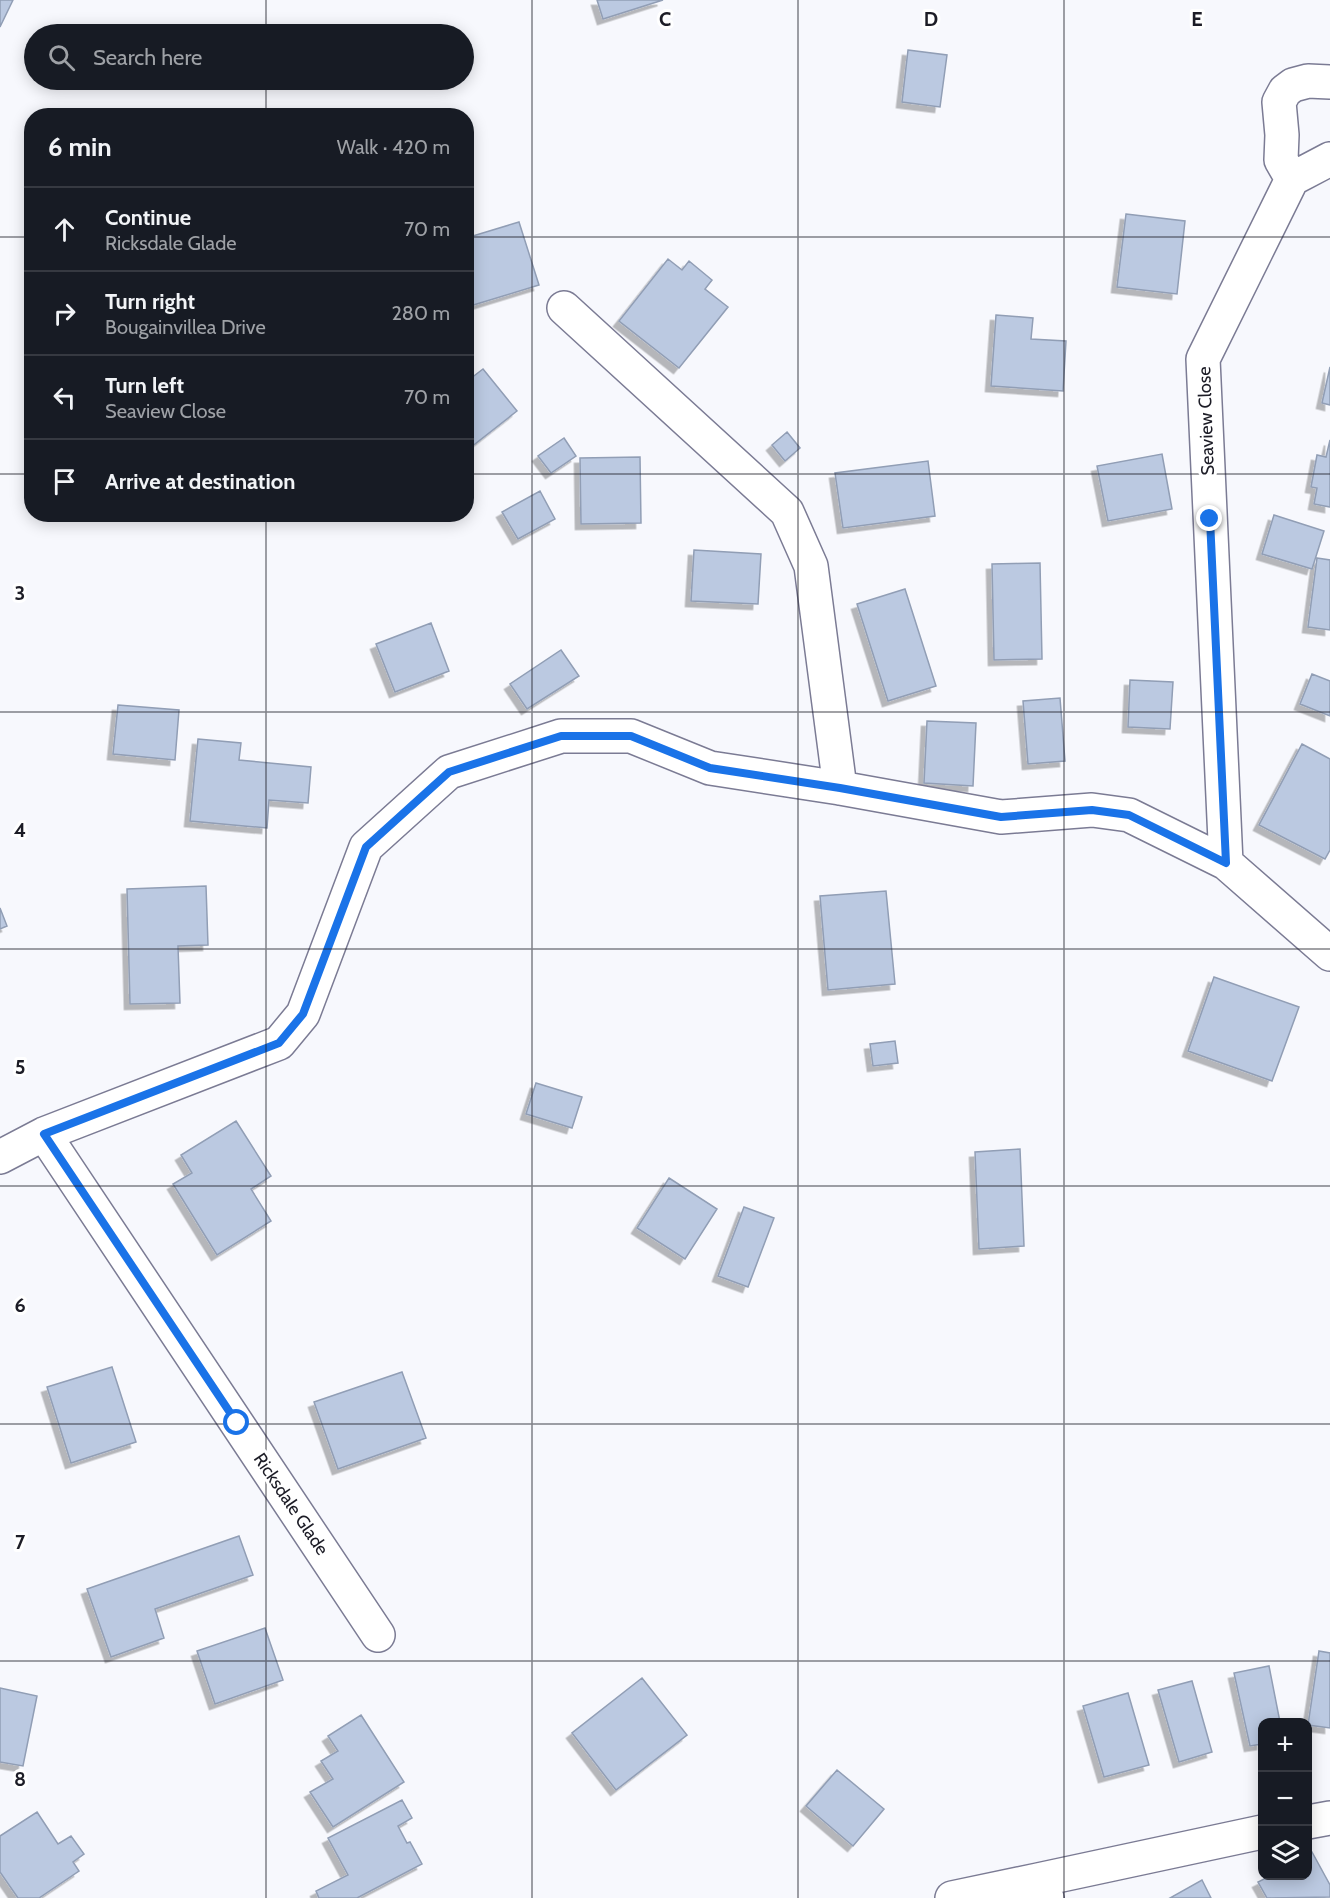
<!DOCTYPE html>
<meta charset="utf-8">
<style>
body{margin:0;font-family:Cabin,sans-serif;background:#20242c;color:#f1f3f6}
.controls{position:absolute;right:18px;bottom:18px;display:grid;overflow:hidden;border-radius:12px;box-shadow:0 3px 15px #0003}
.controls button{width:54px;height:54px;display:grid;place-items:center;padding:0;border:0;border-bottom:2px solid #363941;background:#171b24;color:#f1f3f6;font:30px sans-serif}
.stop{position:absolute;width:18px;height:18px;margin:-14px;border:4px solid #1a73e8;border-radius:50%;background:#fff}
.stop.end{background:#1a73e8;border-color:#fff;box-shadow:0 2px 6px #0008}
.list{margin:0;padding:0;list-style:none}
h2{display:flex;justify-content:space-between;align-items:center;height:78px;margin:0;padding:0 24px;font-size:26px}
h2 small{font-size:20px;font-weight:400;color:#9ea1a6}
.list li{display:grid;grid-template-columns:39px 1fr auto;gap:18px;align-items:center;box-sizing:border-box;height:84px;padding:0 24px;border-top:2px solid #363941}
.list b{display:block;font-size:22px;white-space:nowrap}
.list p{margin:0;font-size:20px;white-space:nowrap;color:#9ea1a6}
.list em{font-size:20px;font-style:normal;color:#9ea1a6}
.icon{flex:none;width:33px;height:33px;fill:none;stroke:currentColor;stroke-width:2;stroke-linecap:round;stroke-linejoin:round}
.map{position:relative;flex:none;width:1330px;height:1898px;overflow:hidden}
.search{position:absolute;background:#171b24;box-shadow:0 3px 15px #0003;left:24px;top:24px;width:450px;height:66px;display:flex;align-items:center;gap:15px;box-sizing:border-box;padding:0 21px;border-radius:33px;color:#9ea1a6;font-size:22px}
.panel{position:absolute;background:#171b24;box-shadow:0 3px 15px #0003;left:24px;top:108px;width:450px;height:414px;border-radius:24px}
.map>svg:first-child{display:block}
.building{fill:#bbc9e1;stroke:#919eb5;stroke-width:1.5;filter:url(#shadow)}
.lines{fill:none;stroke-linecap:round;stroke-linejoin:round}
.minor-casing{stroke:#7b7b94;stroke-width:36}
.minor{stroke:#fff;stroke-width:33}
.route{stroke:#1a73e8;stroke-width:8}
.grid{fill:none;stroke:#1c1c26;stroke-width:1.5;stroke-opacity:0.55}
.labels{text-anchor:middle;stroke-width:6;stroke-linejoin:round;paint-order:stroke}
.street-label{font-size:18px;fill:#1c1c26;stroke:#fff}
.grid-label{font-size:20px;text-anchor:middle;font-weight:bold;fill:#1c1c26;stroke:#fff;stroke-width:6;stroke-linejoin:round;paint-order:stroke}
</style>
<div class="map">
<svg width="1330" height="1898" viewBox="0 0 1330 1898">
<defs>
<filter id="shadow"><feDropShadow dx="-5.5" dy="5.5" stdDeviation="0" flood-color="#0004"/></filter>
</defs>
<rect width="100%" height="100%" fill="#f7f8fd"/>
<path class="building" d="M 0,0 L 13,0 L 0,27 Z
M 597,0 L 663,0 L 603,19 Z
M 908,50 L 947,55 L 940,107 L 902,102 Z
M 1126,214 L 1185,221 L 1177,294 L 1117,287 Z
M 519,222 L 539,285 L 470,306 L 466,295 L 466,238 Z
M 668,259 L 682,270 L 689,261 L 712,280 L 705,289 L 728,307 L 679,368 L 619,321 Z
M 996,315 L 1033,318 L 1031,339 L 1066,341 L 1063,391 L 991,386 Z
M 1330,367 L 1330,405 L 1322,403 Z
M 483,369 L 517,411 L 466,451 L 466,382 Z
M 787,432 L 800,448 L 785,461 L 772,445 Z
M 564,438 L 576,456 L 551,473 L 538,456 Z
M 1330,440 L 1330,507 L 1314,504 L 1317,488 L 1311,487 L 1317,455 L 1326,457 Z
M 1162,454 L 1172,509 L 1108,521 L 1097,466 Z
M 640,457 L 641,523 L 581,524 L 580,458 Z
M 928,461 L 935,516 L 843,528 L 835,473 Z
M 540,491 L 555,519 L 518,539 L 502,512 Z
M 1274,515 L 1324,531 L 1312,569 L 1262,554 Z
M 694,550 L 761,554 L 758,604 L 691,601 Z
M 1317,558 L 1330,560 L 1330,630 L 1308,627 Z
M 1040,563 L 1042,659 L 994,660 L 992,564 Z
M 905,589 L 936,686 L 888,701 L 857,604 Z
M 431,623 L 449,671 L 395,692 L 376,644 Z
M 561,650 L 579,676 L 527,709 L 510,684 Z
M 1312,674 L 1330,681 L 1330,716 L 1300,704 Z
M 1130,680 L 1173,682 L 1170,729 L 1128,727 Z
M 1060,698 L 1065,761 L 1028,764 L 1023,701 Z
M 118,705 L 179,710 L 175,760 L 113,754 Z
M 927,721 L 976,723 L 973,786 L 924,783 Z
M 198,739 L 241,743 L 239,760 L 311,767 L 308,803 L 269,800 L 267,828 L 190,821 Z
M 1302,744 L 1330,759 L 1330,850 L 1325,859 L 1259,825 Z
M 206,886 L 208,945 L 178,946 L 180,1003 L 130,1004 L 127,889 Z
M 886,891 L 895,984 L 828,990 L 820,896 Z
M 0,908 L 7,926 L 0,929 Z
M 1214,977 L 1299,1007 L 1272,1081 L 1188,1051 Z
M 895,1041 L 898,1063 L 873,1066 L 870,1044 Z
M 536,1083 L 582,1097 L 572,1128 L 526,1114 Z
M 236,1121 L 271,1176 L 251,1189 L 271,1221 L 217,1255 L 173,1184 L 192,1173 L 181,1155 Z
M 1020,1149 L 1024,1246 L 979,1249 L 975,1152 Z
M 669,1178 L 717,1209 L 685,1259 L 637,1228 Z
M 744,1207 L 774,1218 L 748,1287 L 718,1276 Z
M 112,1367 L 136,1442 L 71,1463 L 47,1387 Z
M 402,1372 L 426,1438 L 338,1469 L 314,1402 Z
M 239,1536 L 253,1575 L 155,1609 L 164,1638 L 111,1657 L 87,1589 Z
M 265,1628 L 283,1680 L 215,1704 L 197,1651 Z
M 1319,1651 L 1330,1653 L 1330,1728 L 1308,1725 Z
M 1269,1666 L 1280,1722 L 1262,1722 L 1262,1744 L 1250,1746 L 1234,1673 Z
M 642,1678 L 687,1735 L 616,1790 L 572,1733 Z
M 1192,1681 L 1212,1752 L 1179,1762 L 1158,1690 Z
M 0,1688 L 37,1696 L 23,1766 L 0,1762 Z
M 1128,1693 L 1149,1765 L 1104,1777 L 1083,1706 Z
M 361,1715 L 404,1782 L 333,1827 L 310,1792 L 333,1779 L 321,1761 L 338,1751 L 328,1736 Z
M 837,1770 L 884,1809 L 853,1846 L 806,1806 Z
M 402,1800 L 412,1818 L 398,1826 L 407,1843 L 410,1842 L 422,1864 L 357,1898 L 319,1898 L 316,1891 L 348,1875 L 328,1838 Z
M 37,1812 L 58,1844 L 71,1836 L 84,1854 L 73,1862 L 79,1871 L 39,1898 L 18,1898 L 0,1872 L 0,1836 Z
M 1312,1852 L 1330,1885 L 1330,1897 L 1267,1898 L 1258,1882 L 1270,1876 L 1308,1876 L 1308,1855 Z
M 1202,1880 L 1211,1898 L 1170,1898 Z"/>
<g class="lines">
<defs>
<path id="minor" d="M 1292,179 L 1281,160 L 1282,135 L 1279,102 L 1285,91 L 1293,85 L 1308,81 L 1330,82
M 564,308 L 787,512 L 811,566 L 840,788
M 1226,863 L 1203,359 L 1292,179 L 1330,159
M 44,1134 L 378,1635
M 0,1157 L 44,1134 L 279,1043 L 303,1014 L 366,847 L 449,772 L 561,736 L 631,736 L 710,768 L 840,788 L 1001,817 L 1092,810 L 1129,815 L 1226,863 L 1330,954
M 1308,1822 L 1330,1818
M 952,1898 L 1038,1880
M 1047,1898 L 1038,1880 L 1262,1832"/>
</defs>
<use href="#minor" class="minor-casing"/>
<use href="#minor" class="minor"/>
</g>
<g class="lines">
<path class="route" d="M 237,1423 L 44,1134 L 279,1043 L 303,1014 L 366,847 L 449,772 L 561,736 L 631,736 L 710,768 L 840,788 L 1001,817 L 1092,810 L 1129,815 L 1226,863 L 1210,519"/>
</g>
<path class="grid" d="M 266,0 L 266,34M 532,0 L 532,1898M 798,0 L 798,1898M 1064,0 L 1064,1898M 266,80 L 266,116M 0,237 L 32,237M 466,237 L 1330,237M 0,474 L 32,474M 466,474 L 1330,474M 266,514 L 266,1898M 0,712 L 1330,712M 0,949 L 1330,949M 0,1186 L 1330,1186M 0,1424 L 1330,1424M 0,1661 L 1330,1661"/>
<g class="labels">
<g class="street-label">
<text transform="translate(1206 421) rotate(-92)" y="6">Seaview Close</text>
<text transform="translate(291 1504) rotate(56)" y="6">Ricksdale Glade</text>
</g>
</g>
<g class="grid-label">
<text x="665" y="26">C</text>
<text x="931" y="26">D</text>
<text x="1197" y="26">E</text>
<text x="20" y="600">3</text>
<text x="20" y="837">4</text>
<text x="20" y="1074">5</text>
<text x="20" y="1312">6</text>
<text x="20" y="1549">7</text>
<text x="20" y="1786">8</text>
</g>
</svg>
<div class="controls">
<button>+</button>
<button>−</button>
<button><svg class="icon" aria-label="layers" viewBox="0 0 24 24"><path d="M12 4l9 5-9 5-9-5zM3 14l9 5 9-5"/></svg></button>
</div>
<div class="stop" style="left:237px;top:1423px"></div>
<div class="stop end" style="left:1210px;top:519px"></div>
<div class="search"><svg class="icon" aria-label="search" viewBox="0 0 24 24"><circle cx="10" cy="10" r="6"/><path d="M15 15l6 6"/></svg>Search here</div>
<section class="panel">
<h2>6 min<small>Walk · 420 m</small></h2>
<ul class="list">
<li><svg class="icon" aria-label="ahead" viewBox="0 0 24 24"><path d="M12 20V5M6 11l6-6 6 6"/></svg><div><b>Continue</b><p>Ricksdale Glade</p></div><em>70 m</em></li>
<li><svg class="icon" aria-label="right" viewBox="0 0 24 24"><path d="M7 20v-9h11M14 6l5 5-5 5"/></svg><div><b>Turn right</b><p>Bougainvillea Drive</p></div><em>280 m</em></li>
<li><svg class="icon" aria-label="left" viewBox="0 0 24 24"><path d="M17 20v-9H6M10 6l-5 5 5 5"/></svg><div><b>Turn left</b><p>Seaview Close</p></div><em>70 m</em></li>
<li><svg class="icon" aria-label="arrive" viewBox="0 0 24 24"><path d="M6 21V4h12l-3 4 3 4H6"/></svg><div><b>Arrive at destination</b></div></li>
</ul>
</section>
</div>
